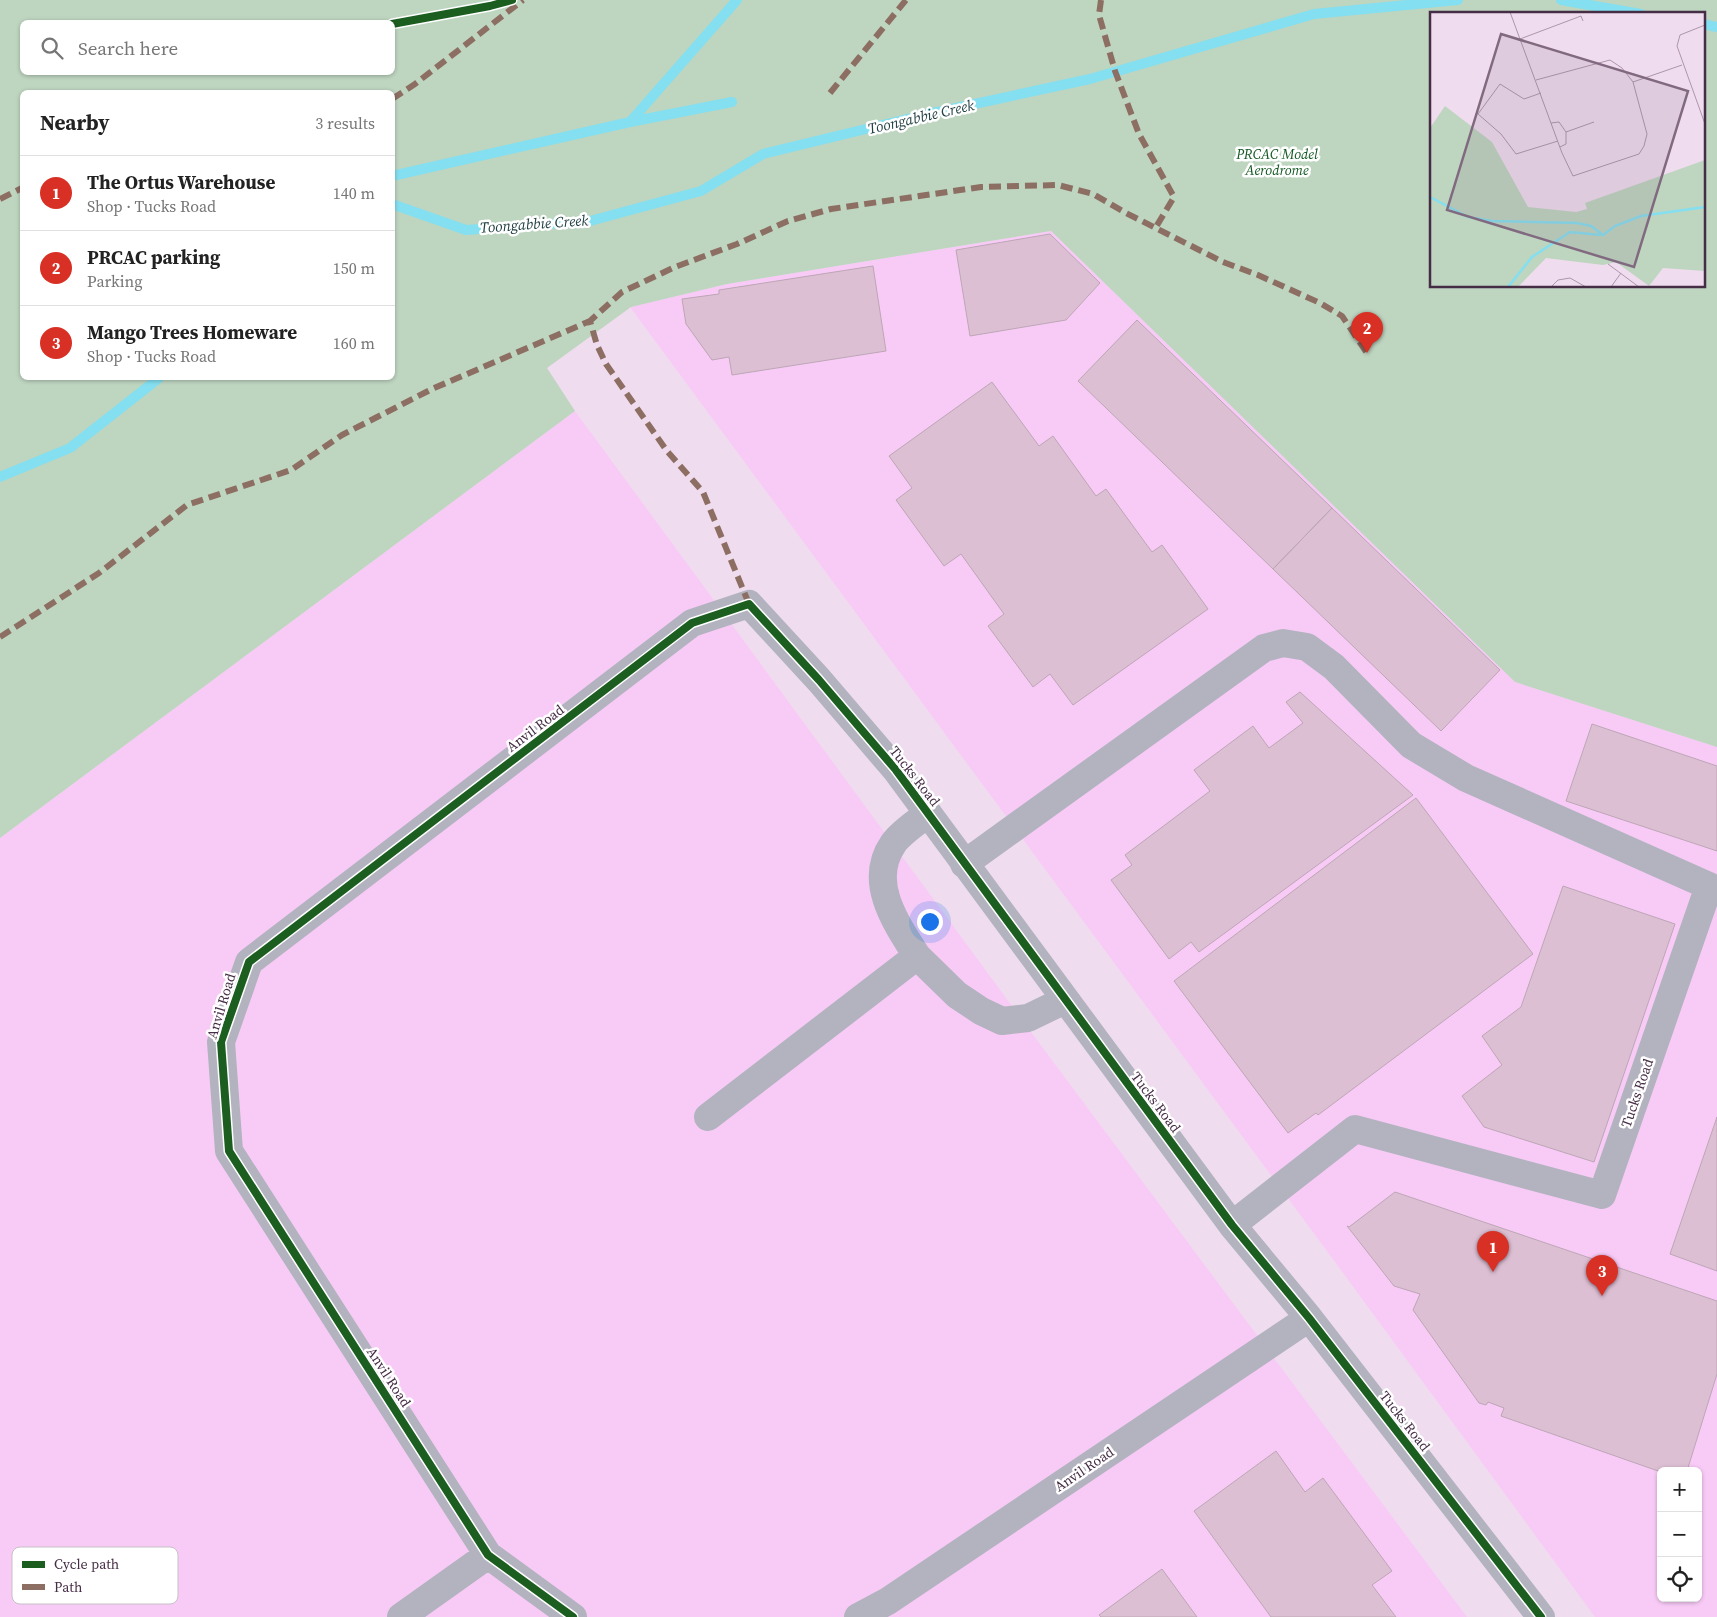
<!DOCTYPE html>
<meta charset="utf-8">
<style>
body{margin:0;font-family:"Source Serif 4",serif;background:#f6f6f6;color:#222}
.controls{position:absolute;right:15px;bottom:15px;display:grid;overflow:hidden;border-radius:8px;box-shadow:0 1px 4px #0004}
.controls button{width:45px;height:45px;display:grid;place-items:center;padding:0;border:0;border-bottom:1px solid #e0e0e0;background:#fff;color:#222;font:25px sans-serif}
.you{position:absolute;left:929px;top:921px;width:18px;height:18px;margin:-12px;border:4px solid #fff;border-radius:50%;background:#1a73e8;box-shadow:0 0 0 8px #1a73e833}
.badge{display:grid;place-items:center;width:32px;height:32px;border-radius:50%;background:#d93025;color:#fff;font-size:16px;font-weight:700}
.pin{position:absolute;translate:-50% -41px;filter:drop-shadow(0 1px 2px #0008)}
.pin::after{content:'';position:absolute;top:26px;width:18px;height:15px;background:inherit;clip-path:polygon(0 0,100% 0,50% 100%)}
.list{margin:0;padding:0;list-style:none}
h2{display:flex;justify-content:space-between;align-items:center;height:65px;margin:0;padding:0 20px;font-size:21px}
h2 small{font-size:16px;font-weight:400;color:#767676}
.list li{display:grid;grid-template-columns:32px 1fr auto;gap:15px;align-items:center;box-sizing:border-box;height:75px;padding:0 20px;border-top:1px solid #e0e0e0}
.list b{display:block;font-size:19px;white-space:nowrap}
.list p{margin:0;font-size:16px;white-space:nowrap;color:#767676}
.list em{font-size:16px;font-style:normal;color:#767676}
.icon{flex:none;width:28px;height:28px;fill:none;stroke:currentColor;stroke-width:2;stroke-linecap:round;stroke-linejoin:round}
.map{position:relative;flex:none;width:1717px;height:1617px;overflow:hidden}
.search{position:absolute;background:#fff;box-shadow:0 1px 4px #0004;left:20px;top:20px;width:375px;height:55px;display:flex;align-items:center;gap:12px;box-sizing:border-box;padding:0 18px;border-radius:8px;color:#767676;font-size:19px}
.panel{position:absolute;background:#fff;box-shadow:0 1px 4px #0004;left:20px;top:90px;width:375px;height:290px;border-radius:8px}
.map>svg:first-child{display:block}
.built{fill:#f8cbf7;fill-rule:evenodd}
.green{fill:#bed5c0;fill-rule:evenodd}
.lines{fill:none;stroke-linecap:round;stroke-linejoin:round}
.stream{stroke:#84dff0;stroke-width:10}
.building{fill:#ddbfd4;stroke:#bca6b5}
.minor{stroke:#b2b3bf;stroke-width:28}
.quiet{stroke:#8d6e63;stroke-width:6;stroke-dasharray:12 6;stroke-linecap:butt}
.cycleway-casing{stroke:#fff;stroke-width:11}
.cycleway{stroke:#1b5e20;stroke-width:8}
.labels{text-anchor:middle;stroke-width:5;stroke-linejoin:round;paint-order:stroke}
.park-label{font-size:14px;font-style:italic;fill:#135822;stroke:#fff}
.street-label{font-size:14px;fill:#452d45;stroke:#fff}
.water-label{font-size:15px;font-style:italic;fill:#234044;stroke:#fff}
.inset-river{fill:none;stroke:#84dff0;stroke-width:2.5}
.inset-road{fill:none;stroke:#ac96ab;stroke-width:1}
.view{fill:#816a80;fill-opacity:0.15;stroke:#816a80;stroke-width:2.5}
.inset-edge{fill:none;stroke:#452d45;stroke-width:2.5}
.key{fill:#fff;stroke:#c7c0c7;stroke-width:1}
.key-label{font-size:14px;fill:#452d45}
</style>
<div class="map">
<svg width="1717" height="1617" viewBox="0 0 1717 1617">
<rect width="100%" height="100%" fill="#f0dcef"/>
<path class="built" d="M 1051,231 L 1515,682 L 1717,747 L 1717,1617 L 1595,1617 L 1335,1262 L 630,307 L 727,284 ZM 1661,1471 L 1698,1471 L 1698,1598 L 1661,1598 Z
M 575,411 L 1034,1036 L 1467,1617 L 0,1617 L 0,838 Z"/>
<path class="green" d="M 0,0 L 1717,0 L 1717,747 L 1515,682 L 1051,231 L 727,284 L 631,307 L 547,368 L 575,411 L 0,838 ZM 1431,14 L 1703,14 L 1703,286 L 1431,286 ZM 392,22 L 392,72 L 22,72 L 22,22 ZM 22,92 L 392,92 L 392,378 L 22,378 Z"/>
<g class="lines">
<path class="stream" d="M 1561,0 L 1641,14
M 1703,24 L 1717,27
M 630,122 L 732,102
M 392,176 L 630,122 L 737,0
M 392,204 L 466,230 L 590,221 L 701,191 L 763,154 L 928,114 L 1090,79 L 1314,14 L 1458,0
M 0,477 L 70,448 L 159,378"/>
</g>
<path class="building" d="M 1050,234 L 1100,283 L 1066,320 L 970,336 L 956,250 Z
M 873,266 L 886,351 L 732,375 L 729,357 L 712,360 L 686,324 L 682,299 L 719,294 L 719,290 Z
M 1137,320 L 1332,508 L 1273,569 L 1078,381 Z
M 992,382 L 1039,446 L 1053,436 L 1096,496 L 1106,489 L 1152,552 L 1162,545 L 1208,609 L 1073,705 L 1050,674 L 1033,687 L 988,626 L 1004,614 L 961,554 L 944,566 L 896,500 L 912,488 L 889,456 Z
M 1332,508 L 1500,670 L 1441,731 L 1273,569 Z
M 1300,692 L 1413,795 L 1199,952 L 1191,942 L 1169,959 L 1111,880 L 1132,865 L 1125,855 L 1210,791 L 1194,770 L 1253,726 L 1269,748 L 1303,723 L 1286,702 Z
M 1592,724 L 1717,766 L 1717,851 L 1566,801 Z
M 1416,798 L 1533,954 L 1318,1115 L 1316,1113 L 1288,1133 L 1174,981 Z
M 1563,886 L 1675,924 L 1594,1162 L 1484,1127 L 1462,1096 L 1502,1065 L 1482,1036 L 1521,1007 Z
M 1717,1117 L 1717,1271 L 1670,1254 Z
M 1395,1192 L 1717,1301 L 1717,1374 L 1687,1471 L 1661,1472 L 1501,1416 L 1504,1408 L 1488,1402 L 1486,1405 L 1479,1403 L 1413,1310 L 1420,1294 L 1394,1286 L 1347,1226 L 1349,1227 Z
M 1276,1451 L 1305,1492 L 1323,1478 L 1392,1571 L 1372,1585 L 1396,1617 L 1271,1617 L 1194,1511 Z
M 1162,1569 L 1197,1617 L 1101,1617 L 1099,1615 Z"/>
<g class="lines">
<path class="minor" d="M 964,864 L 1264,648 L 1283,643 L 1307,647 L 1334,667 L 1411,745 L 1466,778 L 1709,886 L 1602,1195 L 1355,1129 L 1232,1225
M 917,956 C 896,923 867,882 893,844 C 900,833 918,822 928,813
M 708,1117 L 917,956 L 957,995 L 981,1011 L 1002,1021 L 1028,1018 L 1065,1000
M 401,1617 L 488,1555
M 573,1617 L 488,1555 L 229,1151 L 221,1042 L 249,962 L 692,623 L 749,604 L 819,680 L 896,770 L 1232,1225 L 1309,1318 L 1541,1617
M 858,1617 L 888,1601 L 1309,1318"/>
<path class="quiet" d="M 1101,0 L 1099,15 L 1115,71 L 1139,134 L 1174,197 L 1156,227
M 830,93 L 906,0
M 392,99 L 415,84 L 523,0
M 0,199 L 22,188
M 749,604 L 703,492 L 667,451 L 606,364 L 597,345 L 590,321 L 622,292 L 675,267 L 737,244 L 788,221 L 831,209 L 981,187 L 1058,185 L 1093,194 L 1126,213 L 1223,262 L 1258,275 L 1320,303 L 1342,316 L 1367,353
M 0,637 L 99,573 L 187,505 L 291,470 L 342,435 L 432,389 L 590,321"/>
<defs>
<path id="cycleway" d="M 392,24 L 490,6 L 512,0
M 573,1617 L 488,1555 L 229,1151 L 221,1042 L 249,962 L 692,623 L 749,604 L 819,680 L 896,770 L 1232,1225 L 1309,1318 L 1541,1617"/>
</defs>
<use href="#cycleway" class="cycleway-casing"/>
<use href="#cycleway" class="cycleway"/>
</g>
<g class="labels">
<g class="park-label">
<text x="1277" y="159">PRCAC Model<tspan x="1277" dy="16">Aerodrome</tspan></text>
</g>
<g class="street-label">
<text transform="translate(535 728) rotate(-37)" y="5">Anvil Road</text>
<text transform="translate(915 776) rotate(52)" y="5">Tucks Road</text>
<text transform="translate(221 1006) rotate(-73)" y="5">Anvil Road</text>
<text transform="translate(1637 1093) rotate(-71)" y="5">Tucks Road</text>
<text transform="translate(1156 1102) rotate(53)" y="5">Tucks Road</text>
<text transform="translate(389 1377) rotate(57)" y="5">Anvil Road</text>
<text transform="translate(1405 1421) rotate(52)" y="5">Tucks Road</text>
<text transform="translate(1084 1469) rotate(-34)" y="5">Anvil Road</text>
</g>
<g class="water-label">
<text transform="translate(921 117) rotate(-13)" y="5">Toongabbie Creek</text>
<text transform="translate(534 224) rotate(-4)" y="5">Toongabbie Creek</text>
</g>
</g>
<g transform="translate(1430 12)">
<rect width="275" height="275" fill="#f0dcef"/>
<path d="M 15,94 L 62,130 L 98,195 L 146,200 L 157,197 L 155,191 L 275,148 L 275,259 L 233,256 L 219,274 L 186,250 L 173,253 L 116,246 L 88,275 L 0,275 L 0,116 Z" fill="#bed5c0"/>
<path class="inset-river" d="M 0,185 L 38,205 L 62,209 L 147,211 L 161,214 L 173,223 L 185,214 L 211,204 L 275,195M 78,275 L 102,245 L 140,220 L 171,223"/>
<path class="inset-road" d="M 80,0 L 132,141 L 143,164 L 209,142 L 214,134 L 217,122 L 203,70 L 192,56 L 180,48 L 106,68M 275,13 L 250,23 L 247,34 L 275,112M 90,27 L 151,4 L 153,9M 203,70 L 252,53M 111,81 L 94,87 L 70,72 L 48,102 L 71,122 L 86,142 L 128,129M 121,111 L 129,110 L 136,120 L 164,110M 130,135 L 136,132 L 136,120M 178,252 L 209,275M 121,275 L 128,268 L 140,266 L 156,275M 181,275 L 191,261"/>
<path class="view" d="M 71,22 L 258,79 L 204,255 L 17,198 Z"/>
<rect width="275" height="275" class="inset-edge"/>
</g>
<rect x="12" y="1547" width="166" height="57" rx="8" class="key"/>
<rect x="22" y="1561" width="23" height="7" fill="#1b5e20"/>
<rect x="22" y="1584" width="23" height="6" fill="#8d6e63"/>
<g class="key-label">
<text x="54" y="1569">Cycle path</text>
<text x="54" y="1592">Path</text>
</g>
</svg>
<div class="controls">
<button>+</button>
<button>−</button>
<button><svg class="icon" aria-label="locate" viewBox="0 0 24 24"><circle cx="12" cy="12" r="6"/><path d="M12 2v4M12 18v4M2 12h4M18 12h4"/></svg></button>
</div>
<div class="you"></div>
<div class="pin badge" style="left:1493px;top:1272px">1</div>
<div class="pin badge" style="left:1367px;top:353px">2</div>
<div class="pin badge" style="left:1602px;top:1296px">3</div>
<div class="search"><svg class="icon" aria-label="search" viewBox="0 0 24 24"><circle cx="10" cy="10" r="6"/><path d="M15 15l6 6"/></svg>Search here</div>
<section class="panel">
<h2>Nearby<small>3 results</small></h2>
<ul class="list">
<li><span class="badge">1</span><div><b>The Ortus Warehouse</b><p>Shop · Tucks Road</p></div><em>140 m</em></li>
<li><span class="badge">2</span><div><b>PRCAC parking</b><p>Parking</p></div><em>150 m</em></li>
<li><span class="badge">3</span><div><b>Mango Trees Homeware</b><p>Shop · Tucks Road</p></div><em>160 m</em></li>
</ul>
</section>
</div>
